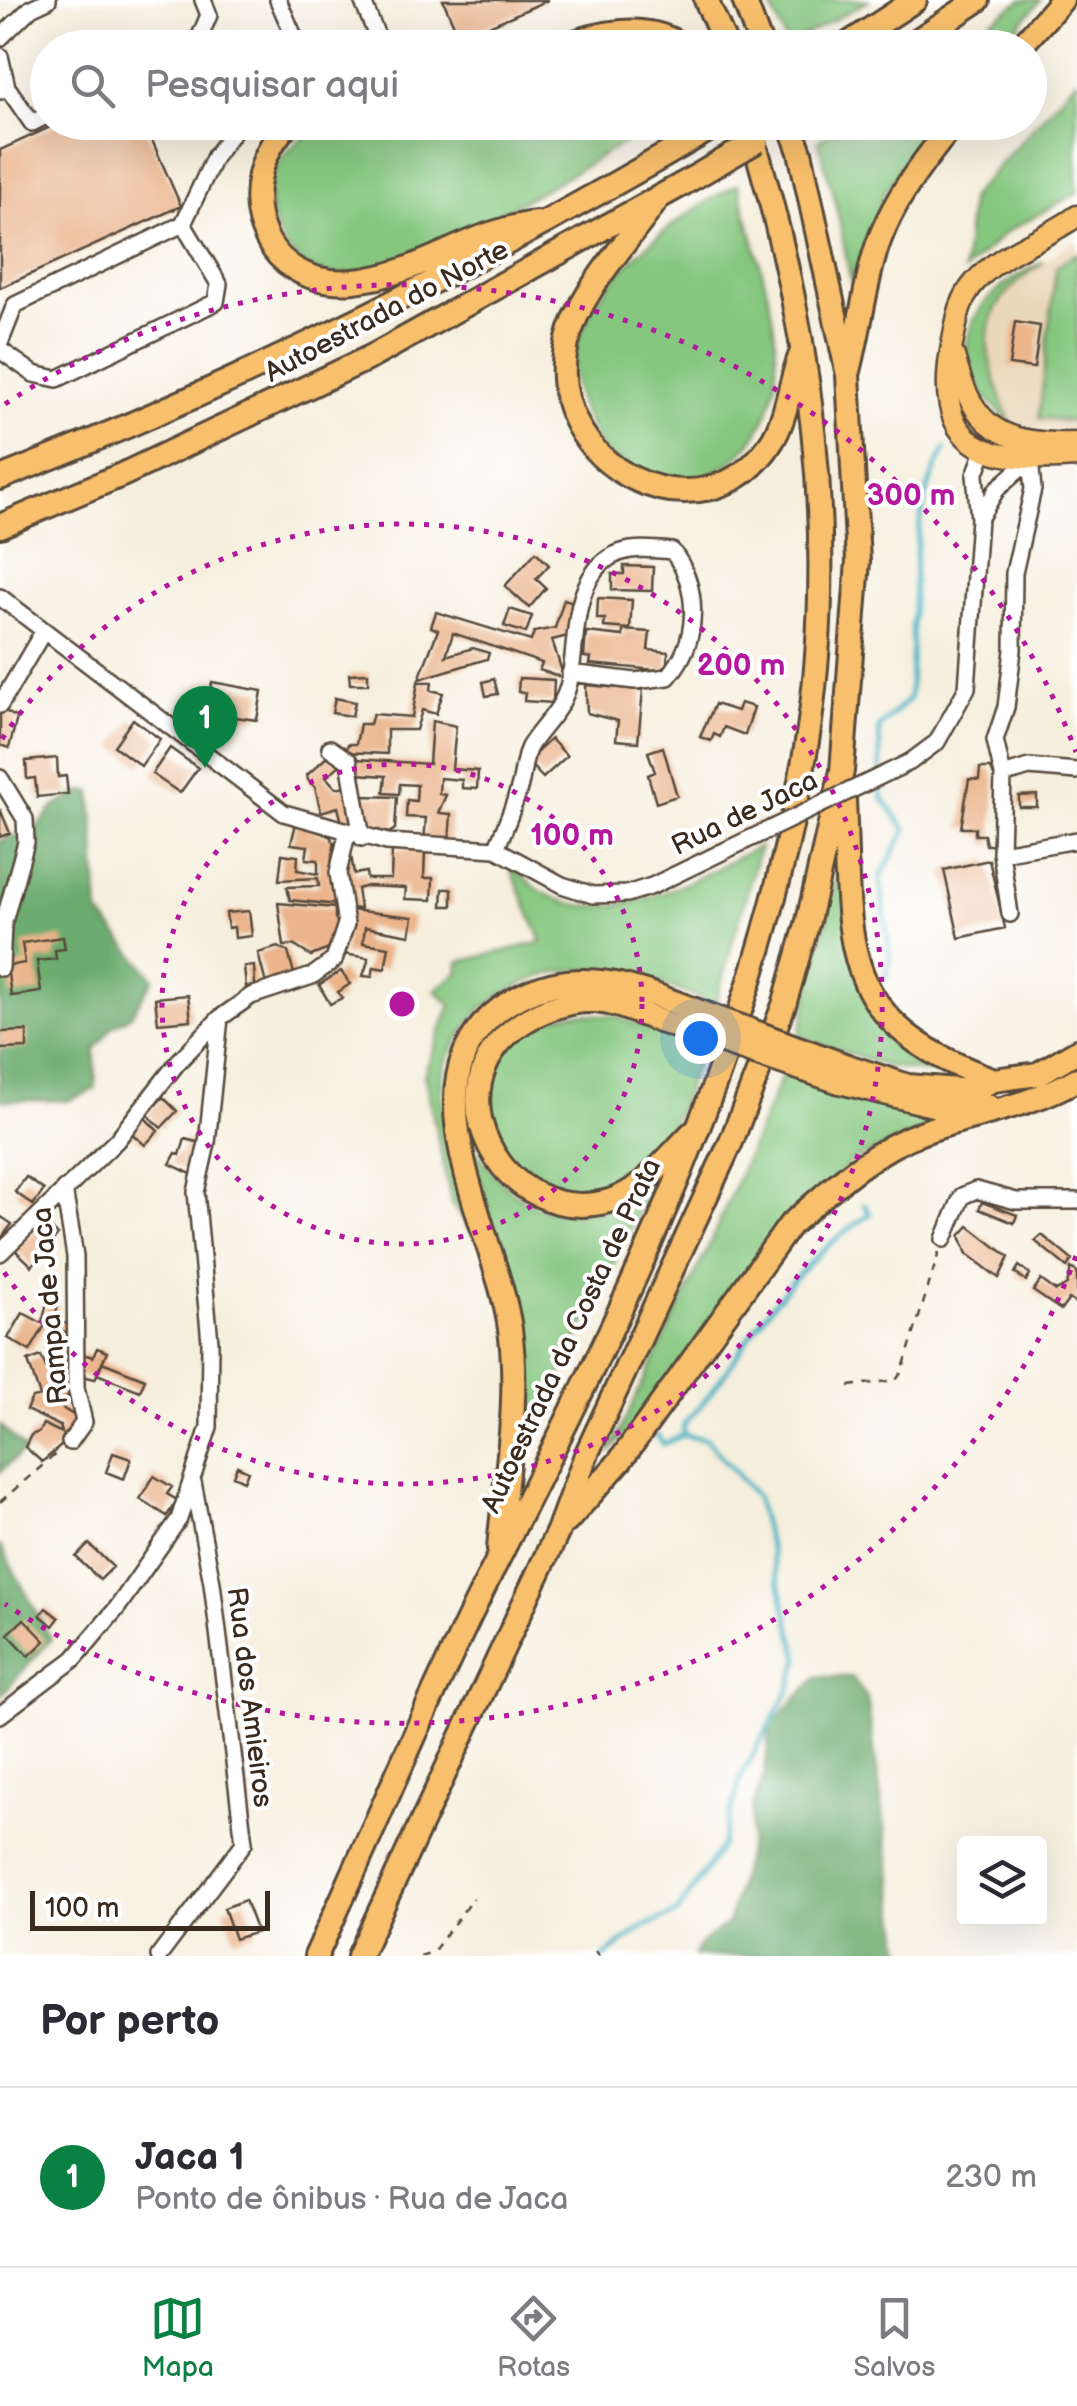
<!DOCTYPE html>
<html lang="pt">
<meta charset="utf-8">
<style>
body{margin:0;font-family:"Balsamiq Sans",sans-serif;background:#f2f2f3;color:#2b2b33}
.controls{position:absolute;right:30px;bottom:30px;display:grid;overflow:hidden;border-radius:10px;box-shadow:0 10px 40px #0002}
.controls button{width:90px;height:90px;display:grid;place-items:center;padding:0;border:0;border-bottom:2px solid #e1e1e2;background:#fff;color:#2b2b33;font:50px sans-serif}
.scale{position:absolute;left:30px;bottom:25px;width:240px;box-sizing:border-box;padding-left:10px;border:5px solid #3b2a1e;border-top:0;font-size:28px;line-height:35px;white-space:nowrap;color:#3b2a1e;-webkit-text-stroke:8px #fff;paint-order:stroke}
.you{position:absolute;left:700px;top:1038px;width:35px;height:35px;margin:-25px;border:8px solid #fff;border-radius:50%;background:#1a73e8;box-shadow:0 0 0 15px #1a73e833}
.badge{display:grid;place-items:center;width:65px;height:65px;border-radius:50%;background:#0b8043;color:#fff;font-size:32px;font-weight:700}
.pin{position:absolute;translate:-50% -82px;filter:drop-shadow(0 2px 5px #0008)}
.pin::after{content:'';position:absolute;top:52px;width:35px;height:30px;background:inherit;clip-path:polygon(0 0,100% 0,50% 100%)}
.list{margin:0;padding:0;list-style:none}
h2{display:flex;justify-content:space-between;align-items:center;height:130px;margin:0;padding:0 40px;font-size:42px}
h2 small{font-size:32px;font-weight:400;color:#7c7c81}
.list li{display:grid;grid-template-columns:65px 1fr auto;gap:30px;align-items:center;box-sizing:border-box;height:180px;padding:0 40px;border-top:2px solid #e1e1e2}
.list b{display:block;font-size:38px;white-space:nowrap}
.list p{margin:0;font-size:32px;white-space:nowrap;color:#7c7c81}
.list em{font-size:32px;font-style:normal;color:#7c7c81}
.icon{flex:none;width:55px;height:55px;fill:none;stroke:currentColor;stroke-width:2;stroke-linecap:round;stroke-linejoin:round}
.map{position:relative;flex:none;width:1077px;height:1956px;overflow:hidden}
.search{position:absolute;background:#fff;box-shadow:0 10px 40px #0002;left:30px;right:30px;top:30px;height:110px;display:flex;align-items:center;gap:25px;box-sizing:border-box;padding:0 35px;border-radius:55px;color:#7c7c81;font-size:38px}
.sheet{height:310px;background:#fff}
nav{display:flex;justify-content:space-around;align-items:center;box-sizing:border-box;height:140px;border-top:2px solid #e1e1e2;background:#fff;font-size:28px;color:#7c7c81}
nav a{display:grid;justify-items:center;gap:5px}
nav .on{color:#0b8043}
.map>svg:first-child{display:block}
.built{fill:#ead8ba}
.green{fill:#86c780;stroke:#60784f;stroke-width:2.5}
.forest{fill:#6cac6e;stroke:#546b46;stroke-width:2.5}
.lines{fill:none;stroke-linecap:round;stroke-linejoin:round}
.stream{stroke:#46b3c3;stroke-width:5}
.building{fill:#ebb48b}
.minor-casing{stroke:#57483b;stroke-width:20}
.major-casing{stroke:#57483b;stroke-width:25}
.highway-casing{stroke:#57483b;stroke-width:28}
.path{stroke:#57483b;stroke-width:2.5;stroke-dasharray:8 8;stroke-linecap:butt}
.minor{stroke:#fff;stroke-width:15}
.major{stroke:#f8bf6c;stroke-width:20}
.highway{stroke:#f8bf6c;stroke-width:22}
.minor-bridge-casing{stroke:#57483b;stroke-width:20;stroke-linecap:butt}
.highway-bridge-casing{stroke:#57483b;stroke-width:28;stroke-linecap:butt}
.minor-bridge{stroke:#fff;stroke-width:15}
.highway-bridge{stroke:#f8bf6c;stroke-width:22}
.ring{fill:none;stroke:#b5179e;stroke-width:5;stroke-dasharray:5 10}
.labels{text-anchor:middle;stroke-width:8;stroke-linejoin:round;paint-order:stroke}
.street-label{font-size:28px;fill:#3b2a1e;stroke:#fff}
.centre{fill:#b5179e;stroke:#fff;stroke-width:5}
.ring-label{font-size:30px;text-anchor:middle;font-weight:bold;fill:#b5179e;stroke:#fff;stroke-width:8;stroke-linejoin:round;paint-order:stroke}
</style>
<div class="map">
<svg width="1077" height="1956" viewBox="0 0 1077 1956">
<rect width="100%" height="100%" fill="#fff"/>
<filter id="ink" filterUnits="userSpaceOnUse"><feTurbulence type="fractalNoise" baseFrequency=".01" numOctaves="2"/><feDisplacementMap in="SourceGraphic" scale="20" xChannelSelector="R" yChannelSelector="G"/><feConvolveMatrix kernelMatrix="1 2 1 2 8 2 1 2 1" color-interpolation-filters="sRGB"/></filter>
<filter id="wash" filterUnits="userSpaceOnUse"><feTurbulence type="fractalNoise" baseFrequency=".0048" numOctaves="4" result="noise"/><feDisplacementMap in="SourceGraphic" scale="40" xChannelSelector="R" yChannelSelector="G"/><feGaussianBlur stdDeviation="2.25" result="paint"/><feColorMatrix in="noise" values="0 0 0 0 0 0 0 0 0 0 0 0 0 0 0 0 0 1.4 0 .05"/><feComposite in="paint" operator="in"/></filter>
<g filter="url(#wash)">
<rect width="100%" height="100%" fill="#f6efde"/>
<path class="built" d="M 1077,240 L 1077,430 L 1028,429 L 1010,422 L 990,373 L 988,338 L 995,309 L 1010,285 Z"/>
<path class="green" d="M 768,0 L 870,0 L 788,45 Z
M 1022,0 L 1041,0 L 1000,47 L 953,47 Z
M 1077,79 L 1077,193 L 1005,233 L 964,271 L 970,197 Z
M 333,123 L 658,123 C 588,162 407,279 333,274 C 286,271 256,211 275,170 C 287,145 309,132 333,123 Z
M 844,123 L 934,123 L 885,191 L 851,282 L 836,203 L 818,141 Z
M 738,184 C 752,242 779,309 776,370 C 774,445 706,507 632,467 C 625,463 612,459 606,453 C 598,445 592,429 587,420 C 531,322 664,222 738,184 Z
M 1077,253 L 1077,422 L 1039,418 L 1056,267 Z
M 1044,262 C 968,313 982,348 1010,422 C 937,359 963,298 1044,262 Z
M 760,846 L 715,1004 C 649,979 585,951 518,986 C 495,998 481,1006 466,1028 C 456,1043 442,1064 442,1083 C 441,1136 461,1187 476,1238 L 452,1205 L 424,1074 L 451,1005 L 435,990 L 458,973 L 459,962 L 542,942 L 509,865 C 520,874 532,887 546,894 C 613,931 700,876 760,846 Z
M 839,865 L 892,1035 L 915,1054 L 960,1077 L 889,1067 L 799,1037 Z
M 578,1013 L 614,1016 L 703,1046 C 687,1085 675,1130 647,1163 C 630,1182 603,1192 578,1191 C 461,1189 456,1026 578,1013 Z
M 783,1073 L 963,1113 L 851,1161 L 609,1453 L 707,1250 Z
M 470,1141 C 491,1175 522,1212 567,1213 C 592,1213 625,1197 649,1190 L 521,1457 C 524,1340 500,1252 470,1141 Z"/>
<path class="forest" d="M 83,791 L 92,792 L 99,913 L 154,978 L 131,1015 L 112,1027 L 95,1050 L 96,1089 L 68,1101 L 0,1100 L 0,840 L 34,831 L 55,806 Z
M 0,1425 L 25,1450 L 0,1472 Z
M 0,1545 L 51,1639 L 0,1697 Z
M 817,1677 L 852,1677 L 867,1698 L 903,1956 L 694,1956 L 699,1945 L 728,1923 L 750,1841 L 752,1809 L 765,1773 L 770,1726 Z"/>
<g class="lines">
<path class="stream" d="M 886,977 L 890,957 L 880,878 L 906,830 L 882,797 L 879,727 L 909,699 C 916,624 905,516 945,450
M 683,1435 L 684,1423 C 715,1393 734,1358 759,1323 C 789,1280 826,1243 870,1214 L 864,1205
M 605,1956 L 641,1928 L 677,1913 L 721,1847 L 742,1774 L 789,1691 L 799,1659 L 756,1496 L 706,1439 L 683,1435 L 663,1444 L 657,1435"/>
</g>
<g id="blocks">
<path class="building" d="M 443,0 L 548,0 L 460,39 Z
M 61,122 L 144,122 L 181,206 L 0,288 L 0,150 Z
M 1015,322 L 1040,326 L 1034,368 L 1009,365 Z
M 536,552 L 549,565 L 536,579 L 546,588 L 529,608 L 505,586 Z
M 624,566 L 653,567 L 652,591 L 612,590 L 612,574 L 624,574 Z
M 598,598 L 632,600 L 630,629 L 604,627 L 605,619 L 597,619 Z
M 564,599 L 578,604 L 568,636 L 552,640 L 564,678 L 539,670 L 542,663 L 453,633 L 446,656 L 473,648 L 489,653 L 487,659 L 419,679 L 438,630 L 431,627 L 436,612 L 531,641 L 534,632 L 555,628 Z
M 510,609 L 532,616 L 526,633 L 504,626 Z
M 623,630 L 650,632 L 648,650 L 668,652 L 667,671 L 590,664 L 591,658 L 584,657 L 586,632 L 623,636 Z
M 368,673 L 368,684 L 350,684 L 349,674 Z
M 519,678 L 554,680 L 553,703 L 524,701 L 525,693 L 518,692 Z
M 494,679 L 498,694 L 486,696 L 483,682 Z
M 212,682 L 262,691 L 257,720 L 235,717 L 234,723 L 218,721 L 219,714 L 207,712 Z
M 418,682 L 432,682 L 431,690 L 443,693 L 436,714 L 422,710 L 416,730 L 387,730 L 387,754 L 346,752 L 348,744 L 356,744 L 360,724 L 370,724 L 373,714 L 412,717 Z
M 586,685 L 643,690 L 638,742 L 616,740 L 618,721 L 587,713 Z
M 335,698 L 355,702 L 352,716 L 332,713 Z
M 740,703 L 754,707 L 745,735 L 724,727 L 720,737 L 714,734 L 711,741 L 700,737 L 715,704 L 737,711 Z
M 0,708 L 17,718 L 9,748 L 0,745 Z
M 133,719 L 160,739 L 141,766 L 114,746 Z
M 432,721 L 456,726 L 452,769 L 478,771 L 477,789 L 462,788 L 462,780 L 440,778 L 439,794 L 446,795 L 438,813 L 451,814 L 449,843 L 424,842 L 426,818 L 406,817 L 407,800 L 416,801 L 417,785 L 400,784 L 399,794 L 384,793 L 386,776 L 357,774 L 358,759 L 429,764 Z
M 551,739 L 567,756 L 543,778 L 527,761 Z
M 663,747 L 677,796 L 656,803 L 648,775 L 655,772 L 648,752 Z
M 170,748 L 198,768 L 180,793 L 152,774 Z
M 330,754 L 340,765 L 326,777 L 336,788 L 349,785 L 360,826 L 344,831 L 338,807 L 321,812 L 315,787 L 308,780 L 307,775 Z
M 57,758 L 58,777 L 66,776 L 68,794 L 37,797 L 35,778 L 27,779 L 26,761 Z
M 980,768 L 991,768 L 995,778 L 993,845 L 986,845 L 984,835 L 975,835 L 975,828 L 961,828 L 969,779 L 979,780 Z
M 1037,795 L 1037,807 L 1019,807 L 1019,796 Z
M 361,796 L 397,797 L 395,829 L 389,833 L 369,828 L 363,819 Z
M 0,809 L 10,833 L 0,837 Z
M 296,823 L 330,836 L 334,843 L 330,872 L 339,905 L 290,900 L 287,887 L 319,886 L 318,878 L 279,880 L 282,854 L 298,856 L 297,870 L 318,874 L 318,860 L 306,859 L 308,846 L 291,844 Z
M 392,849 L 425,850 L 424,878 L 433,878 L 432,900 L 405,899 L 406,888 L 367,886 L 357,889 L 360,909 L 347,908 L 341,867 L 345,857 L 351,855 L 354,874 L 366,872 L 367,879 L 391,879 Z
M 989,860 L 1005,928 L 959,938 L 944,870 Z
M 443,889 L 452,889 L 452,906 L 442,906 Z
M 278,903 L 335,908 L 335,918 L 341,918 L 334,947 L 311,956 L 293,945 L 284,946 Z
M 351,910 L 413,917 L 410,935 L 365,927 L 363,943 L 389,947 L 385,969 L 374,967 L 372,977 L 363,976 L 369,958 L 343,954 Z
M 249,911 L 252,936 L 235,938 L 234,927 L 228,928 L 226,913 Z
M 63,937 L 65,949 L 55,950 L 56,959 L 37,961 L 41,992 L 11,996 L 7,966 L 25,963 L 22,943 Z
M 278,947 L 288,952 L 295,977 L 266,984 L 258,953 Z
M 254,966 L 255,986 L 246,987 L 244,967 Z
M 341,971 L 350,984 L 338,992 L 342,998 L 330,1004 L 319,985 Z
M 188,995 L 191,1020 L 158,1023 L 155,998 Z
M 27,1031 L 27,1048 L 0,1049 L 0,1032 Z
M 163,1097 L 177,1111 L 161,1128 L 147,1114 Z
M 145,1118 L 158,1131 L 145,1145 L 131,1133 Z
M 185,1139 L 201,1143 L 195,1176 L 170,1164 L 176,1153 L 180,1155 Z
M 26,1177 L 44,1190 L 33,1205 L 15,1192 Z
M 982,1202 L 1017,1215 L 1014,1223 L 979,1209 Z
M 0,1216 L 12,1224 L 0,1240 Z
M 44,1223 L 58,1235 L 32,1266 L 14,1249 Z
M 969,1226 L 1009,1257 L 999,1278 L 967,1254 L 960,1236 Z
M 1042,1235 L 1072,1260 L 1067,1267 L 1035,1241 Z
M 1019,1266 L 1030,1274 L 1026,1281 L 1015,1273 Z
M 1071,1268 L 1077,1272 L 1077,1304 L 1069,1299 L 1061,1310 L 1033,1291 L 1041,1280 L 1056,1291 L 1067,1285 Z
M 47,1303 L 58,1306 L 54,1320 L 71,1325 L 68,1333 L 45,1325 L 30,1351 L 8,1338 L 23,1313 L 42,1323 Z
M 97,1348 L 107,1352 L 95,1379 L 78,1375 L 83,1354 L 93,1357 Z
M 41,1356 L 54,1385 L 62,1371 L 69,1368 L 74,1382 L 62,1408 L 78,1418 L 68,1440 L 42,1462 L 25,1447 L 31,1435 L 39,1432 L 43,1424 L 62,1433 L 60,1426 L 26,1410 L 32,1398 L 40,1396 L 28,1361 Z
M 102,1362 L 145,1379 L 140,1391 L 97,1374 Z
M 113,1453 L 131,1459 L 124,1479 L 106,1472 Z
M 237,1466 L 248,1471 L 244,1481 L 233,1476 Z
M 154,1476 L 172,1487 L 167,1494 L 177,1500 L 167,1516 L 140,1499 Z
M 89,1544 L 113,1567 L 100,1580 L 76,1557 Z
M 46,1608 L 59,1618 L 53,1626 L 40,1615 Z
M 24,1619 L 45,1641 L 29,1656 L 8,1634 Z
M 245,1900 L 257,1932 L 235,1939 L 224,1908 Z"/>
</g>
</g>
<g filter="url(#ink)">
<use href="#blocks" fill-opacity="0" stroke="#57483b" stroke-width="2.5"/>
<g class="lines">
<defs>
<path id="minor" d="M 278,0 L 299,48
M 362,0 L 382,48
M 0,38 L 31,8 L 48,0
M 184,48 L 198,41 L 209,15 L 203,0
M 0,56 L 7,87 L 0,91
M 7,87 L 32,123 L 48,115
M 0,343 L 15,305 L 183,224 L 215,156 L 240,122
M 0,350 L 34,374 L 57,379 L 216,302 L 219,284 L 183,224
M 979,519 L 997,489 L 1030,460 L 1033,489 L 1014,573 L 1013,650 L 1006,707 L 995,740 L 1003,775 L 1001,853 L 1010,914
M 0,597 L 284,813 L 387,842 L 496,849 L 562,885 L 593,895 L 627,894 L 652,886 L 720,853
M 0,705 L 43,632
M 330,748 L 349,761 L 362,838
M 910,762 L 937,742 L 967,688 L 979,519 L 975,475 L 984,451
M 1003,775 L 1029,767 L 1077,771
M 0,778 L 25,819 L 26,842 L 3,925 L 1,968
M 496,849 C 505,828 514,807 520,785 C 523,773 524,757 529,747 C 543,724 562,712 569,683 C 577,648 572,601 595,571 C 615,545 643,548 672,551 C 701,588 699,642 668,677 L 635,681 L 570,673
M 1001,853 L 1077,840
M 64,1189 L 75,1256 L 76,1388 L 84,1422 L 70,1442
M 944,1239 L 962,1196 L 976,1190 L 1016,1201 L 1077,1201
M 0,1253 L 117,1140 L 178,1062 L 220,1018 L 251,996 L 312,976 L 334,960 L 346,924 L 338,873 L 347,834
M 0,1715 L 74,1659 L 117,1608 L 179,1519 L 209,1427 L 210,1342 L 196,1192 L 207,1143 L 220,1018
M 159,1956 L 244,1843 L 212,1583 L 193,1482"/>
<path id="major" d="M 1077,216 C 1044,240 1002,251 975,282 C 958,301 957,322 952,345 C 931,451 988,463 1077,457
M 954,356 C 973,430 1003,445 1077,443"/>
<path id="highway" d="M 706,0 L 727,48
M 744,0 L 762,48
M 557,48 C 597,33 647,20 685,48
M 842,48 L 915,0
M 906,48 L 978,0
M 1019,48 L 1062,0
M 290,122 C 228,183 257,290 354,281 C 424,274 468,231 537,223
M 656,201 C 627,244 579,291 567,343 C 539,466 705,549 772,441 C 787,418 790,380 801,354
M 849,371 C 858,336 863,299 872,264 C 885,210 920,165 955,122
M 0,478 C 251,380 490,259 722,122
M 0,526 L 124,474 L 373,356 L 681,185
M 844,800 C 851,946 834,1022 994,1080
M 660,1021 C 640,1014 616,1002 594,1001 C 570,1000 542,1010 522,1023 C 426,1086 503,1230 609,1201 C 642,1192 667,1158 691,1134
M 847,1066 L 908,1086 L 970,1091 L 994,1080 L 1038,1074 L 1077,1051
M 840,1082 L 941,1107 L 988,1106
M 567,1521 L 620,1461 L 790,1225 C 830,1190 872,1150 923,1132 C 974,1114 1030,1107 1077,1079
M 499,1549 C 505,1476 520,1403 510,1329 C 496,1226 389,1063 521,996 C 571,971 619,981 668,1000
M 316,1956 C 377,1823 433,1687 499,1557 C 629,1300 759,1036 806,748 C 840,540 811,323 748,122
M 359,1956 L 558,1531 L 586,1455 L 731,1142 L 784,1005 L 808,921 L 842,771 L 858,561 L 848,375 L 800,152 L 789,122"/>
</defs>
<use href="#minor" class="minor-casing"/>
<use href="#major" class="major-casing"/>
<use href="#highway" class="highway-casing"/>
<path class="path" d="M 849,1386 L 896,1380 L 902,1372 L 939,1252
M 0,1502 L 57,1453
M 595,1951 L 599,1956
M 420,1956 L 433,1952 L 473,1898"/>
<use href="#minor" class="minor"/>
<use href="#major" class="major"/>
<use href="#highway" class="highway"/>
<defs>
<path id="minor-bridge" d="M 720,853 L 910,762"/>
<path id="highway-bridge" d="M 681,185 L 757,141
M 668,1000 L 847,1066
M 660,1021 L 840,1082"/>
</defs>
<use href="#minor-bridge" class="minor-bridge-casing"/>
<use href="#highway-bridge" class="highway-bridge-casing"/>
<use href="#minor-bridge" class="minor-bridge"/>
<use href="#highway-bridge" class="highway-bridge"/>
</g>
</g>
<g class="ring">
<circle cx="402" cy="1004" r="240"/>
<path d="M2 739A480 480 0 1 1 2 1269"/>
<path d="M1076 1256A720 720 0 0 1 5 1604M5 404A720 720 0 0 1 1076 752"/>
</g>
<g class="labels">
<g class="street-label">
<text transform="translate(386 310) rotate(-28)" y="10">Autoestrada do Norte</text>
<text transform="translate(744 812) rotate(-26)" y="10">Rua de Jaca</text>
<text transform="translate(49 1306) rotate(-95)" y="10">Rampa de Jaca</text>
<text transform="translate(570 1335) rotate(-65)" y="10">Autoestrada da Costa de Prata</text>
<text transform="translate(251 1697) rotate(83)" y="10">Rua dos Amieiros</text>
</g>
</g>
<circle cx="402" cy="1004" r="15" class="centre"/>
<g class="ring-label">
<text x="911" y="505">300 m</text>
<text x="741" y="675">200 m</text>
<text x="572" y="845">100 m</text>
</g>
</svg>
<div class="controls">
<button><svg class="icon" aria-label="layers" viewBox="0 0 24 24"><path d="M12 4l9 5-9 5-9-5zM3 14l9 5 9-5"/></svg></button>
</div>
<div class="scale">100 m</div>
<div class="you"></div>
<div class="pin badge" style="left:205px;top:768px">1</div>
<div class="search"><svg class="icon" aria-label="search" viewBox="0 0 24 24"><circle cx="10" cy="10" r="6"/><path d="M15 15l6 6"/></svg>Pesquisar aqui</div>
</div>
<section class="sheet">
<h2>Por perto<small></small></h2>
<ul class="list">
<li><span class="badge">1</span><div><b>Jaca 1</b><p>Ponto de ônibus · Rua de Jaca</p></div><em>230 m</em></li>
</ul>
</section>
<nav>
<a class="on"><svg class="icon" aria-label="map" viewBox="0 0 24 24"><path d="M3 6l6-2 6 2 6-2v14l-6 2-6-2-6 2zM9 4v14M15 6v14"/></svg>Mapa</a>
<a><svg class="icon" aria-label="directions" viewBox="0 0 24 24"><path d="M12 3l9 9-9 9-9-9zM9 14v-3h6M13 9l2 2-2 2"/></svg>Rotas</a>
<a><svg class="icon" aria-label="saved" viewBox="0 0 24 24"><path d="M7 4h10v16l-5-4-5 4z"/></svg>Salvos</a>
</nav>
